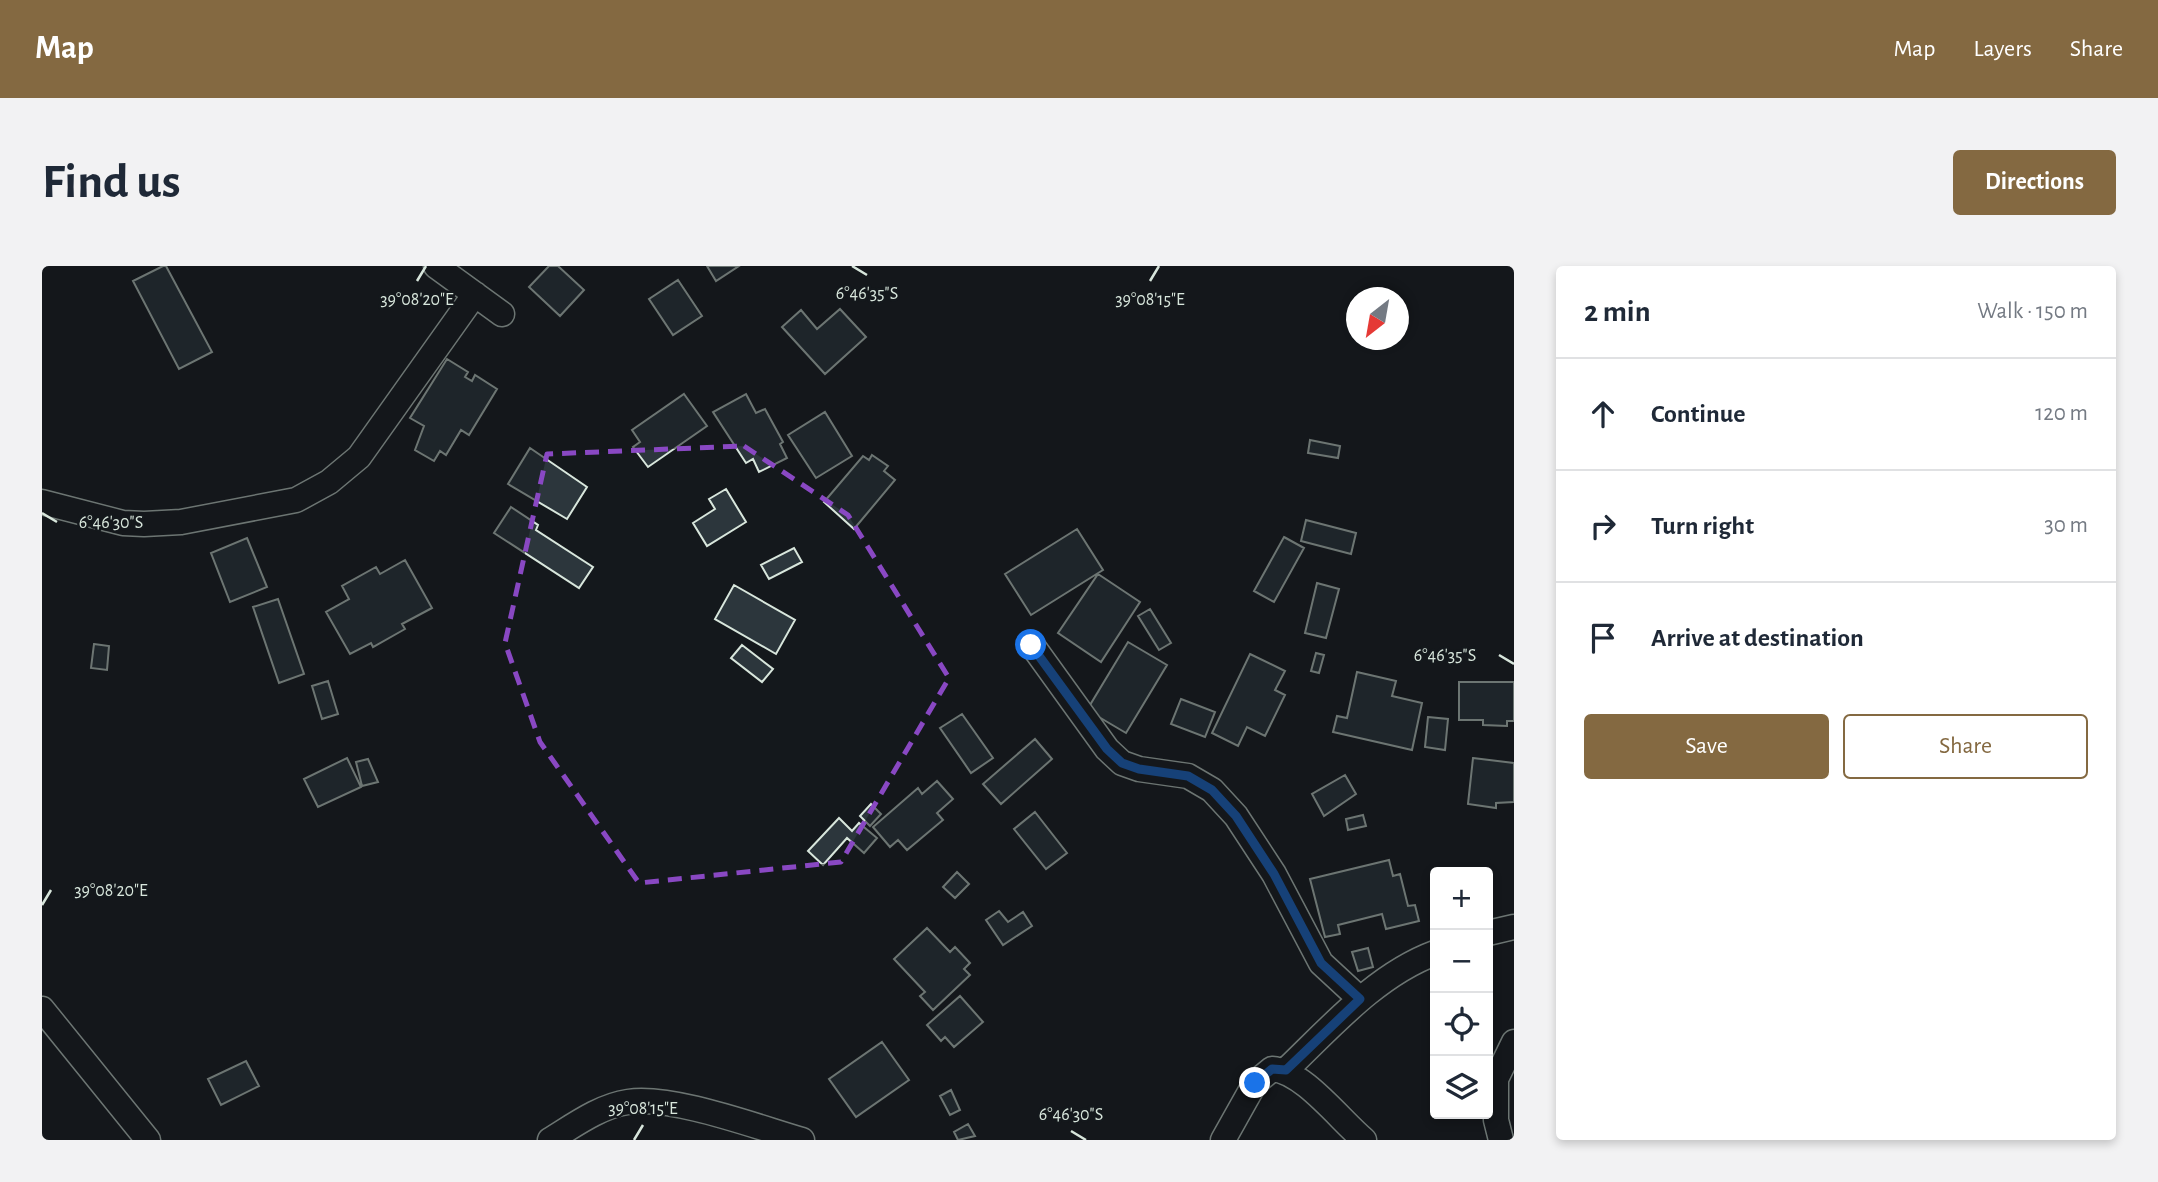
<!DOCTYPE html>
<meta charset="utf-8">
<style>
body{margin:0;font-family:"Alegreya Sans",sans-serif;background:#f2f2f3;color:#1f2937}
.controls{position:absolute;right:21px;bottom:21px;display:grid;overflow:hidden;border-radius:7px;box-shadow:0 4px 10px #0003}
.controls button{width:63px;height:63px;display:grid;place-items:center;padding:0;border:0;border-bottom:2px solid #e0e1e3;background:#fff;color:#1f2937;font:35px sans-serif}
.compass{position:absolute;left:1304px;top:21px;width:63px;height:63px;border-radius:50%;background:#fff;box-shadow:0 4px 10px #0003;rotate:211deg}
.stop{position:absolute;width:21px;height:21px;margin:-16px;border:5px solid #1a73e8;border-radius:50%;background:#fff}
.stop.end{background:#1a73e8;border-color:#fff;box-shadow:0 2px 7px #0008}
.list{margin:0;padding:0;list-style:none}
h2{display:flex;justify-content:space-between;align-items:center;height:91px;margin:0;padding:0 28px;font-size:30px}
h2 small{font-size:23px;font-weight:400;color:#747a83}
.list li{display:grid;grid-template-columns:46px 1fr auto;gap:21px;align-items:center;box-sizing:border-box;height:112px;padding:0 28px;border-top:2px solid #e0e1e3}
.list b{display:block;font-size:26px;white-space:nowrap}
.list em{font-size:23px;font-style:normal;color:#747a83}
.actions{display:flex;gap:14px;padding:21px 28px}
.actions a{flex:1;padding:16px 0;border:2px solid #846941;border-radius:7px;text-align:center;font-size:24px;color:#846941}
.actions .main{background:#846941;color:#fff}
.icon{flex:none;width:38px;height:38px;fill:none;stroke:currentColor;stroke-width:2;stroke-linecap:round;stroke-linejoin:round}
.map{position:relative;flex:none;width:1472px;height:874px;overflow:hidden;border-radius:7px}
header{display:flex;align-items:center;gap:42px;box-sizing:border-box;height:98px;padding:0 35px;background:#846941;color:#fff}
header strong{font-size:33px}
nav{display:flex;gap:38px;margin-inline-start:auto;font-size:24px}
.intro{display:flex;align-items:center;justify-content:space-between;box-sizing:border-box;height:168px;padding:0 42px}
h1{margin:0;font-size:49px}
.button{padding:18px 32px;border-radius:7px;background:#846941;color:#fff;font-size:24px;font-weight:700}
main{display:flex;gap:42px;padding:0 42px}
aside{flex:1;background:#fff;border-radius:7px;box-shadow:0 4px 10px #0003}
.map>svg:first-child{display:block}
.building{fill:#2c363c;stroke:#d8e6dc;stroke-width:2}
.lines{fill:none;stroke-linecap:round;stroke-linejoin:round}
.street-casing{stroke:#d8e6dc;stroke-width:27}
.street{stroke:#14181c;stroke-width:24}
.route{stroke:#1a73e8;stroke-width:9}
.marked{fill:none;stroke:#8948c3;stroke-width:5;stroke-dasharray:14 9;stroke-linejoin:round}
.ticks{fill:none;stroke:#d8e6dc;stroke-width:2.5}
.ticks-label{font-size:18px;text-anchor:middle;fill:#d8e6dc;stroke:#14181c;stroke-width:5;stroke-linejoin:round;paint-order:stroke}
</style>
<header>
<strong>Map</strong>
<nav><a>Map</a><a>Layers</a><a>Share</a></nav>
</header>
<div class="intro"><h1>Find us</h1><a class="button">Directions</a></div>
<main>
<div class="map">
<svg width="1472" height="874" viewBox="0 0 1472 874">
<rect width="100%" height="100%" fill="#14181c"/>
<path class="building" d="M 121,0 L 124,0 L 170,86 L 137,103 L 91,15 Z
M 507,0 L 516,0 L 542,24 L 518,50 L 487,21 Z
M 665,0 L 697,0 L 674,15 Z
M 636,14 L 660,50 L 631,69 L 607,33 Z
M 798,43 L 824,71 L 783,108 L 740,61 L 759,44 L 775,63 Z
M 405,93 L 426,106 L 423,111 L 430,115 L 433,109 L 455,123 L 427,169 L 419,164 L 404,189 L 398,185 L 392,195 L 373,184 L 382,160 L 368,152 Z
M 642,128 L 665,160 L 606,201 L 591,181 L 598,176 L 590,164 Z
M 704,128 L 714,147 L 723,143 L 741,176 L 738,178 L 745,192 L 717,206 L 711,193 L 704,197 L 671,146 Z
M 783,146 L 810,190 L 774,212 L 746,169 Z
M 1268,174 L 1298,180 L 1296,192 L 1266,187 Z
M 488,182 L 545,221 L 525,253 L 466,218 Z
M 830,189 L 846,200 L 842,205 L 853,214 L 812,263 L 782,236 L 821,190 L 827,194 Z
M 684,223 L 704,256 L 665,280 L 651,257 L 673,243 L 667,233 Z
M 469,241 L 496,259 L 494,264 L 551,301 L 537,322 L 452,267 Z
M 1264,254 L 1314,267 L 1309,288 L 1259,275 Z
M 1035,263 L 1061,304 L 989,349 L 963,308 Z
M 1242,271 L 1262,282 L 1232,336 L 1212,325 Z
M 205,272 L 225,321 L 188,336 L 169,287 Z
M 752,282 L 760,296 L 727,313 L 719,299 Z
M 363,294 L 390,342 L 360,358 L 363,363 L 331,381 L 329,377 L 308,388 L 284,346 L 307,333 L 300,320 L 334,301 L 338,308 Z
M 1056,308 L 1098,336 L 1059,396 L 1016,367 Z
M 1275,317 L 1297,323 L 1284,372 L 1263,367 Z
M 692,319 L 753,354 L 734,388 L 673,353 Z
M 236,333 L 262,408 L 237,417 L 211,341 Z
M 1108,343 L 1129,377 L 1117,384 L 1096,350 Z
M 1086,376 L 1125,399 L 1084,467 L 1045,444 Z
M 52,378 L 67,380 L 65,404 L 49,402 Z
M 700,379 L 731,403 L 720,416 L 689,392 Z
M 1274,387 L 1282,389 L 1277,407 L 1269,405 Z
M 1208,388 L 1243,405 L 1233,424 L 1243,429 L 1223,470 L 1205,461 L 1196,480 L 1170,467 Z
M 1315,406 L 1354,415 L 1350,430 L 1380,437 L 1370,484 L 1291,466 L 1295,450 L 1305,452 Z
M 286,415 L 296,448 L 280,453 L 270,420 Z
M 1417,416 L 1472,416 L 1472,455 L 1465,455 L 1465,460 L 1441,459 L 1441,454 L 1417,454 Z
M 1139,433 L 1173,446 L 1163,471 L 1129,458 Z
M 920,448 L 951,492 L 929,507 L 898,462 Z
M 1386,451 L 1406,453 L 1403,484 L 1383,481 Z
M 993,473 L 1010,493 L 959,538 L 941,518 Z
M 305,492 L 319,521 L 276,541 L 262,513 Z
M 1431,492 L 1472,497 L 1472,536 L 1454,537 L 1454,542 L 1426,538 Z
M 326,493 L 336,516 L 320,520 L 314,496 Z
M 1303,509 L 1314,528 L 1282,550 L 1270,528 Z
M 895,515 L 911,533 L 895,547 L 901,554 L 865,584 L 856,574 L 848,581 L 831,561 L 876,522 L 880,528 Z
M 829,538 L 839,548 L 828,560 L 818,550 Z
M 993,546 L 1025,587 L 1004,603 L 972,563 Z
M 1321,549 L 1324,560 L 1306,564 L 1304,553 Z
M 797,552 L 810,565 L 817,557 L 835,572 L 822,587 L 805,572 L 781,599 L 766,585 Z
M 1347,594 L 1351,610 L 1358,608 L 1366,640 L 1373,639 L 1377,655 L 1344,663 L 1340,648 L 1296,659 L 1298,668 L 1283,671 L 1268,613 Z
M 915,606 L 927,618 L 913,632 L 901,621 Z
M 957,645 L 966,656 L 981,646 L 990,660 L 961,679 L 944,654 Z
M 885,662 L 908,686 L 913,681 L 928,697 L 922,703 L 928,709 L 891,744 L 878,730 L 883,726 L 852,693 Z
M 1326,682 L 1331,701 L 1316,705 L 1310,686 Z
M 918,730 L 941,756 L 912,781 L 903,771 L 899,775 L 885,759 Z
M 840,776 L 867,814 L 814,851 L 787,813 Z
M 204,795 L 217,820 L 179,839 L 166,813 Z
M 909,824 L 918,844 L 908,849 L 898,830 Z
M 926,858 L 933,870 L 916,874 L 912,866 Z"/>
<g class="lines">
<defs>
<path id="street" d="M 394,0 L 460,48
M 0,236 L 81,257 L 102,258 L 139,256 L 254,234 L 287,216 L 317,191 L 433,28
M 990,379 L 1065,483 L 1080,497 L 1097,503 L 1146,510 L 1170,524 L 1194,550 L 1232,608 L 1279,697 L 1318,733
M 1446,667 L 1472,661
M 0,743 L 106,874
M 1244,804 C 1289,761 1334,709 1393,687
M 508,874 C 531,860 558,840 586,836 C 630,829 715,861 760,874
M 1181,874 L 1213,817 L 1230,803 C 1261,805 1297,853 1322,874
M 1459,874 L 1454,854 L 1454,813 L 1472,776"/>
</defs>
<use href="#street" class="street-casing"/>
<use href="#street" class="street"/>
</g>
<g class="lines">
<path class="route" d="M 989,379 L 1065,483 L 1080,497 L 1097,503 L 1146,510 L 1170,524 L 1194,550 L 1232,608 L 1279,697 L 1318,733 L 1244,804 L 1230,803 L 1213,817"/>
</g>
<path d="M0 0H1472V874H0ZM 702,180 L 806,249 L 907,412 L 799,596 L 597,617 L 498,476 L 463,377 L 505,188 Z" fill="#14181c" fill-opacity=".55" fill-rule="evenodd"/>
<path class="marked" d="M 702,180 L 806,249 L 907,412 L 799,596 L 597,617 L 498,476 L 463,377 L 505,188 Z"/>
<path class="ticks" d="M 810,0 L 825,9M 375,15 L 384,0M 1108,15 L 1117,0M 0,247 L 15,256M 1457,389 L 1472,398M 0,639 L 9,624M 1029,865 L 1044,874M 592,874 L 601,859"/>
<g class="ticks-label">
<text x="825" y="33">6°46'35"S</text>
<text x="1108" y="39">39°08'15"E</text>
<text x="375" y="39">39°08'20"E</text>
<text x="69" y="262">6°46'30"S</text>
<text x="1403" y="395">6°46'35"S</text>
<text x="69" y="630">39°08'20"E</text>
<text x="601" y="848">39°08'15"E</text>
<text x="1029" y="854">6°46'30"S</text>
</g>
</svg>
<div class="controls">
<button>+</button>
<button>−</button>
<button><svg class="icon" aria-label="locate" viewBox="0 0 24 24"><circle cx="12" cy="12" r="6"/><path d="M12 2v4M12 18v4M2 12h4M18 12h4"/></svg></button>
<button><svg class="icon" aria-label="layers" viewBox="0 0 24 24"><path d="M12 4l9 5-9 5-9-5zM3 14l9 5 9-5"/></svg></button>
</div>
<svg class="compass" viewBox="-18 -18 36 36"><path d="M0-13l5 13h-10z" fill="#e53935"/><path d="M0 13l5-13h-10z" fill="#747a83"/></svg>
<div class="stop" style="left:989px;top:379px"></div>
<div class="stop end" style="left:1213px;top:817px"></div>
</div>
<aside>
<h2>2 min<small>Walk · 150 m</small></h2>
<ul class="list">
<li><svg class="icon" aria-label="ahead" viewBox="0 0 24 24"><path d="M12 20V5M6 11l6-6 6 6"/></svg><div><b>Continue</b></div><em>120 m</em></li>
<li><svg class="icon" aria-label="right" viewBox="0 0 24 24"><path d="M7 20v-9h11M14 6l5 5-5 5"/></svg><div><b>Turn right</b></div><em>30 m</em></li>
<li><svg class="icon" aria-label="arrive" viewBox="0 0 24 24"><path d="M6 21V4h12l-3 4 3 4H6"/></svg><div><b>Arrive at destination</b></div></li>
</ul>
<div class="actions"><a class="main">Save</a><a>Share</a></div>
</aside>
</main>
